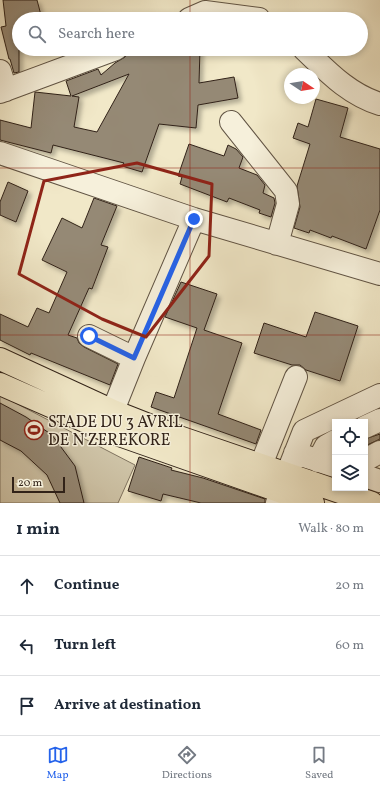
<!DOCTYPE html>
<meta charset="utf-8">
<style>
body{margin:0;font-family:Vollkorn,serif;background:#f2f2f3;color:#1f2937}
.controls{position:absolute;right:12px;bottom:12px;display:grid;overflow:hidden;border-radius:0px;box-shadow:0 2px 6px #0003}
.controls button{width:36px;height:36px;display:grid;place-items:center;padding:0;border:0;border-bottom:1px solid #e0e1e3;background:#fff;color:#1f2937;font:20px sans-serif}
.compass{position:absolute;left:284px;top:68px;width:36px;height:36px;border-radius:50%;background:#fff;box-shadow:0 2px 6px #0003;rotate:102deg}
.scale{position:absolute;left:12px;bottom:10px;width:53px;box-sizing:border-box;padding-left:4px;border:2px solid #312218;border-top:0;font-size:11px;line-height:14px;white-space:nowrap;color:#312218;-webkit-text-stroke:3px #f6f0db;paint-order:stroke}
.stop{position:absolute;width:12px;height:12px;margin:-9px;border:3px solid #2563eb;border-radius:50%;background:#fff}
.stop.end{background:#2563eb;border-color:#fff;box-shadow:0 1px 4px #0008}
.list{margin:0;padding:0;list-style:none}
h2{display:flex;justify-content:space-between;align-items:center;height:52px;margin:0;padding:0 16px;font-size:17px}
h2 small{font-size:13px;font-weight:400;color:#747a83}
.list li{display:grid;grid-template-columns:26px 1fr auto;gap:12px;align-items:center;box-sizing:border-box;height:60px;padding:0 16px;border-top:1px solid #e0e1e3}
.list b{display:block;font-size:15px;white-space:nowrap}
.list em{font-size:13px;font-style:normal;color:#747a83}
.icon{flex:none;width:22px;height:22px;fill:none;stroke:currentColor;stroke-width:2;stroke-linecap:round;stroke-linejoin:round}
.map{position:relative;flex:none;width:380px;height:503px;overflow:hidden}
.search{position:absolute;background:#fff;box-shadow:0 2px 6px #0003;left:12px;right:12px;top:12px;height:44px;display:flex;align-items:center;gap:10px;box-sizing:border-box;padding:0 14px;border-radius:22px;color:#747a83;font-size:15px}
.sheet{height:232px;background:#fff}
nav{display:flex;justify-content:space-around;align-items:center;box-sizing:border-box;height:56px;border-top:1px solid #e0e1e3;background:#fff;font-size:11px;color:#747a83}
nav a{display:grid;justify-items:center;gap:2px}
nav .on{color:#2563eb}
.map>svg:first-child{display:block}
.green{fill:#d0c6aa;stroke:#807461}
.building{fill:#958974;stroke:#312218;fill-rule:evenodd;filter:url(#shadow)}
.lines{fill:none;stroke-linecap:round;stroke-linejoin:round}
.minor-casing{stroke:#615444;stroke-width:24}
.highway-casing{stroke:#312218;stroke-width:24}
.minor{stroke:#f6f0db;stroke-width:22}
.highway{stroke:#f1e8c8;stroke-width:22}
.route{stroke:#2563eb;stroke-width:5}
.marked{fill:none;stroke:#8f2418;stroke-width:3;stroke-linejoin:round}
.grid{fill:none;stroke:#8f2418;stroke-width:1;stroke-opacity:0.55}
.labels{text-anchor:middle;stroke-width:3;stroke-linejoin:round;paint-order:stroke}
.poi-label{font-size:16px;fill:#312218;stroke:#f6f0db;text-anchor:start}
</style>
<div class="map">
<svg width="380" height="503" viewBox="0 0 380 503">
<defs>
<filter id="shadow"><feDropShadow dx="3.5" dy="3.5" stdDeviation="2" flood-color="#0004"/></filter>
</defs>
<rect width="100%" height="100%" fill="#f1e8c8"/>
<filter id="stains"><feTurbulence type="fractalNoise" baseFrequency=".005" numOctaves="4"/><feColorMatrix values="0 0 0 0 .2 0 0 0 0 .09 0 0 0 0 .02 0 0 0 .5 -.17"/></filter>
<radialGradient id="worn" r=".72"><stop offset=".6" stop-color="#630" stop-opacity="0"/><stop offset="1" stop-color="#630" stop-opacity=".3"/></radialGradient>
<path class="green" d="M 0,395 L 135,465 L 118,503 L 0,503 Z"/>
<path class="building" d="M 3,0 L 37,0 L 42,19 L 19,19 L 19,72 L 14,73 L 10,59 L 9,59 L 1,27 L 6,26 Z
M 137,49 L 200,49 L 199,83 L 234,77 L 238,98 L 198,105 L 196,128 L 159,124 L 142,172 L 122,166 L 124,163 L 53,145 L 51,153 L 0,140 L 0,120 L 31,128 L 35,92 L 71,96 L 66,81 L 98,69 L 101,75 L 115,63 L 125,57 L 128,52 ZM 129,74 L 97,132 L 74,127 L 79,97 L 72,96 Z
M 316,99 L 348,108 L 340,137 L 380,149 L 380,210 L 366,249 L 332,236 L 331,238 L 310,230 L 309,233 L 294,228 L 300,207 L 297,186 L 310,144 L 293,138 L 298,123 L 308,127 Z
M 189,144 L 224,156 L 228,145 L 236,149 L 243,157 L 239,168 L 257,175 L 265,185 L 263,193 L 274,198 L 275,203 L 271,217 L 259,213 L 260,210 L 229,198 L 227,202 L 180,184 L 182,177 L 178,176 Z
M 8,182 L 28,191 L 16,222 L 0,215 L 0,202 Z
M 94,198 L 117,206 L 101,245 L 108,247 L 92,289 L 89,288 L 68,335 L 77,338 L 79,343 L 84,347 L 118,364 L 110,385 L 31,353 L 30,355 L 0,340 L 0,314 L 28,327 L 37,308 L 49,313 L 67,272 L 42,260 L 62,218 L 82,228 Z
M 181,282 L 217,294 L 204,330 L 242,343 L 218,414 L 261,430 L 256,444 L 151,407 L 156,392 L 174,398 L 197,328 L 165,317 Z
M 315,312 L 358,326 L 340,381 L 306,370 L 300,365 L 292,365 L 254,353 L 264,323 L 306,337 Z
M 0,403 L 26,417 L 52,435 L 75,466 L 84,503 L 60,503 L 47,475 L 21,451 L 0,440 Z
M 380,434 L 380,439 L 365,446 L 365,439 Z
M 139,457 L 172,468 L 171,470 L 203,478 L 265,499 L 265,503 L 201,503 L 163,494 L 161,501 L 128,491 Z"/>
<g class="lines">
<defs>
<path id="minor" d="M 189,19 L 205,12 L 259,19
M 304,49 C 327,71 348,94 380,104
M 0,71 L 6,90
M 0,92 L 116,49
M 231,122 L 286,191 L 288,204 L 277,244
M 0,153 L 194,219 L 380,274
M 89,336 L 134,358
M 365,427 L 380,420
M 106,428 L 134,358 L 194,219
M 295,453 L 335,466
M 365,460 L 380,452
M 318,461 L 326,446 L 335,441
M 261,465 L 296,377
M 365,476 L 380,481
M 277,503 L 287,474 L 304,431 L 380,395"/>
<path id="highway" d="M 0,359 L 113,411 L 179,437 L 372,503
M 0,384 L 105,430 L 313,503"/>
</defs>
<use href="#minor" class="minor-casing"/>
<use href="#highway" class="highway-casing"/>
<use href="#minor" class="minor"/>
<use href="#highway" class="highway"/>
</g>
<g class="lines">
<path class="route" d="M 89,336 L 134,358 L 194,219"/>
</g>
<path class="marked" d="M 137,163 L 212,184 L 209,256 L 146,337 L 102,319 L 19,274 L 44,181 Z"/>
<path class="grid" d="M 190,0 L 190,19M 190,49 L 190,503M 0,168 L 380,168M 0,335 L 380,335"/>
<defs>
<symbol id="stadium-ring" viewBox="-11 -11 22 22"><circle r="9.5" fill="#f6f0db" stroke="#8f2418" stroke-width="1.5"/><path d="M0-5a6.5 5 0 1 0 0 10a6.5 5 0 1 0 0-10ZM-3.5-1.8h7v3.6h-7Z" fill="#8f2418"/></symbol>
</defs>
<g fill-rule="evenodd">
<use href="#stadium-ring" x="23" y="419" width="22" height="22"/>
</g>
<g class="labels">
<g class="poi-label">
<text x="48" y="427">STADE DU 3 AVRIL<tspan x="48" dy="18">DE N'ZEREKORE</tspan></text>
</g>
</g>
<rect width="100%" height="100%" filter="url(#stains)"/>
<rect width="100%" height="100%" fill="url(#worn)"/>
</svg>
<div class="controls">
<button><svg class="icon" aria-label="locate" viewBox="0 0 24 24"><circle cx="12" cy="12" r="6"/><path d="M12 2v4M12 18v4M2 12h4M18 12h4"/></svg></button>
<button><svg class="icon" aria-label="layers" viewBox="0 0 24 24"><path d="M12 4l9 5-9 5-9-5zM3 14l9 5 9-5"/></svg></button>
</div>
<svg class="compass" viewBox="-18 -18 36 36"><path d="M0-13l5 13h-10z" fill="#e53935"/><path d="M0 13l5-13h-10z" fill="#747a83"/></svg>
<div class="scale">20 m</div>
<div class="stop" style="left:89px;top:336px"></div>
<div class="stop end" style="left:194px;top:219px"></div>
<div class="search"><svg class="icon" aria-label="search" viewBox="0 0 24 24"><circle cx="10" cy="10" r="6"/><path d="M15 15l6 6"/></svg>Search here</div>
</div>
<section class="sheet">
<h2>1 min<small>Walk · 80 m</small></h2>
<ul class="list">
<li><svg class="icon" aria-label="ahead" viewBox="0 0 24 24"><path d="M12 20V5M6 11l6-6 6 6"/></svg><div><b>Continue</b></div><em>20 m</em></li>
<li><svg class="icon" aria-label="left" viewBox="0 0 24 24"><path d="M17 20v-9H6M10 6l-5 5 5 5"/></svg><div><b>Turn left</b></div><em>60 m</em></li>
<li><svg class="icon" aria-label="arrive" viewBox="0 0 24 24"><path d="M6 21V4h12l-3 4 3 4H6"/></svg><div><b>Arrive at destination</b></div></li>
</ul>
</section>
<nav>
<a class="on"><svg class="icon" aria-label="map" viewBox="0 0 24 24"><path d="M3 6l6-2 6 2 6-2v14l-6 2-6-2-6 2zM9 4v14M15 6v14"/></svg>Map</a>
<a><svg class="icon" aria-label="directions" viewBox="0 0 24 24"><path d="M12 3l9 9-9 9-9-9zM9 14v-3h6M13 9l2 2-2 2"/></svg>Directions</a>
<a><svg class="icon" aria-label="saved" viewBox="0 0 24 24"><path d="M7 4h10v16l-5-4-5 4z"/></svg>Saved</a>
</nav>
